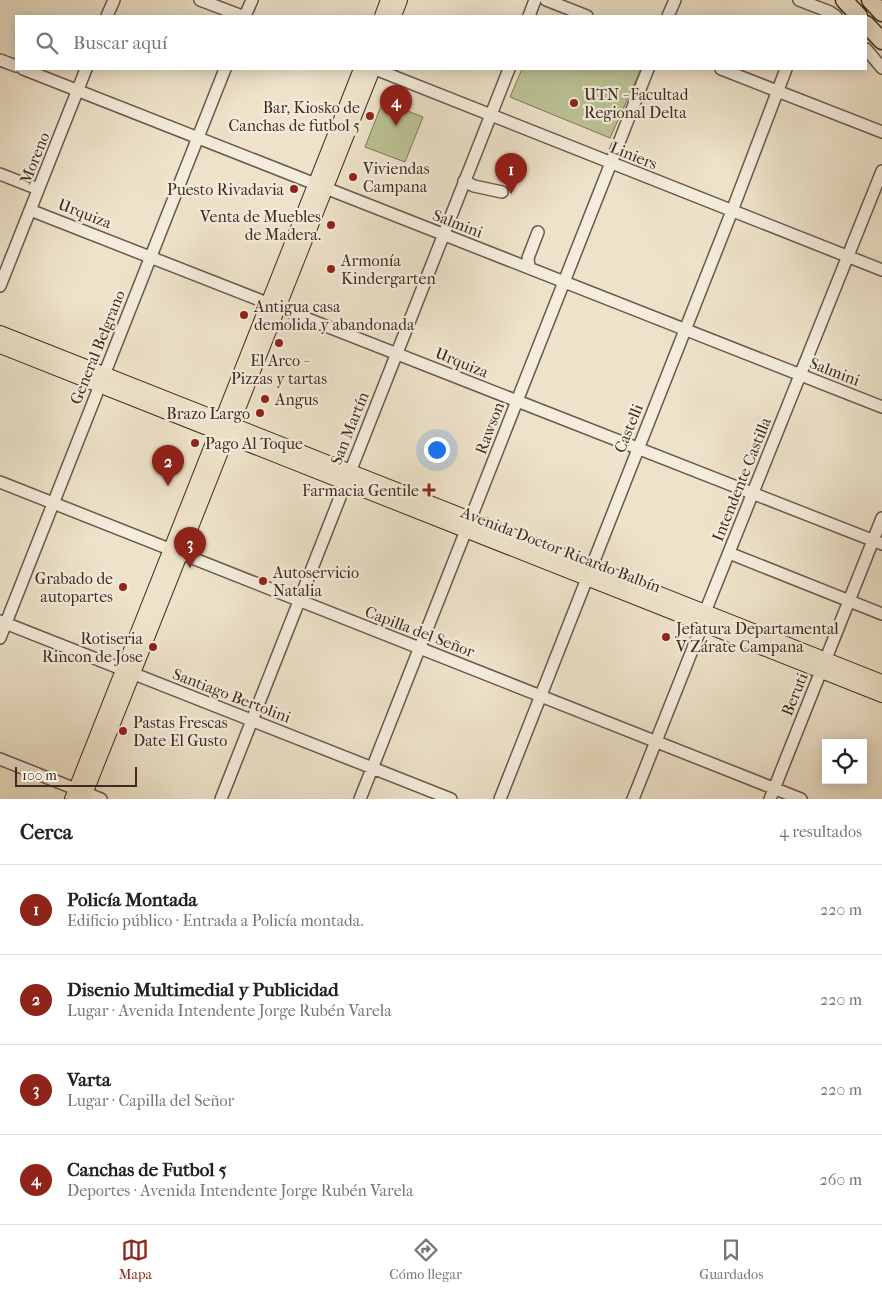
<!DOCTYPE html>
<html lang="es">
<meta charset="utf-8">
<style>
body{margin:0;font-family:"IM FELL French Canon",serif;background:#f6f6f6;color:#222}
.controls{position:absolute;right:15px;bottom:15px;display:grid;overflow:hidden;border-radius:0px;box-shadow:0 2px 12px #0003}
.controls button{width:45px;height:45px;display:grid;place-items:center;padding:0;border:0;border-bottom:1px solid #e0e0e0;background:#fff;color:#222;font:25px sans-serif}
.scale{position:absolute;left:15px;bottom:12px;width:122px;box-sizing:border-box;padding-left:5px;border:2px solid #3e2a20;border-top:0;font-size:14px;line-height:18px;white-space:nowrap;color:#3e2a20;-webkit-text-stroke:4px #f4eddd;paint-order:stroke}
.you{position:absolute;left:436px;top:449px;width:18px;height:18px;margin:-12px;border:4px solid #fff;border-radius:50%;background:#1a73e8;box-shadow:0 0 0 8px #1a73e833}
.badge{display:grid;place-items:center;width:32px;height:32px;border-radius:50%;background:#8f2418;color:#fff;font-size:16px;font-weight:700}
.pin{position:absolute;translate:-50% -41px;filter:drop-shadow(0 1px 2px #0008)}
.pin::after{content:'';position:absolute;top:26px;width:18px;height:15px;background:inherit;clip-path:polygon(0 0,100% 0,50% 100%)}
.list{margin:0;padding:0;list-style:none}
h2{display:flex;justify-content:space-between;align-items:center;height:65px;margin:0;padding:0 20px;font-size:21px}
h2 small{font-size:16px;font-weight:400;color:#767676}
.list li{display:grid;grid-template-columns:32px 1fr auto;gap:15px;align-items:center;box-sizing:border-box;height:90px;padding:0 20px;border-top:1px solid #e0e0e0}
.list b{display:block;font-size:19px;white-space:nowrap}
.list p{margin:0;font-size:16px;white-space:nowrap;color:#767676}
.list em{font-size:16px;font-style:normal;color:#767676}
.icon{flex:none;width:28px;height:28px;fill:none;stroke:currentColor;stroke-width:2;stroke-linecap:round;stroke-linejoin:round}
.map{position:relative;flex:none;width:882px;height:799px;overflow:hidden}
.search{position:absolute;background:#fff;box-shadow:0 2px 12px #0003;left:15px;right:15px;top:15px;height:55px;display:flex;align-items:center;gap:12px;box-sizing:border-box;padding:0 18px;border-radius:0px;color:#767676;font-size:19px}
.sheet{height:425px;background:#fff}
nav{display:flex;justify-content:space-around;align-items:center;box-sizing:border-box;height:70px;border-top:1px solid #e0e0e0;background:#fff;font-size:14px;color:#767676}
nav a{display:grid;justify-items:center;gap:2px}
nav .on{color:#8f2418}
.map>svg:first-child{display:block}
.park{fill:#bcc395;stroke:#7d765a}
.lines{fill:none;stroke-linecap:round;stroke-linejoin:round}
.minor-casing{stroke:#6a584a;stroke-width:14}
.major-casing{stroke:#3e2a20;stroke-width:16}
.highway-casing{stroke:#3e2a20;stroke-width:19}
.minor{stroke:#f4eddd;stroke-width:11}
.major{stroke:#eee3ca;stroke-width:14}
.highway{stroke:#eee3ca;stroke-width:16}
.poi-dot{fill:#8f2418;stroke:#f4eddd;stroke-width:2}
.labels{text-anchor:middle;stroke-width:4.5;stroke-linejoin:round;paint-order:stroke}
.poi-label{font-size:16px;fill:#3e2a20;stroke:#f4eddd;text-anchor:start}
.street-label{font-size:16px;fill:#3e2a20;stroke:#f4eddd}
</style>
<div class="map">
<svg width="882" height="799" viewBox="0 0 882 799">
<rect width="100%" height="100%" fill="#eee3ca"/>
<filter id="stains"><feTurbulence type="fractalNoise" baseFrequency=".004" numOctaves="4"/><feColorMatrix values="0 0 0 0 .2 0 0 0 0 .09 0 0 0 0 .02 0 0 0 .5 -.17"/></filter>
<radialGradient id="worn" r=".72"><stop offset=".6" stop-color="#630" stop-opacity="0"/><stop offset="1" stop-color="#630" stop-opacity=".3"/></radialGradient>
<path class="park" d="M 522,69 L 641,69 L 610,138 L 510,97 Z
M 383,101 L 423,117 L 405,162 L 365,147 Z"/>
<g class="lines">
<defs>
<path id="minor" d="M 200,0 L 242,16
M 546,0 L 587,16
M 799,0 L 830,12 L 836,16
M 107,16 L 114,0
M 245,16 L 252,0
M 529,16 L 535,0
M 668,16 L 675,0
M 866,49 L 882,68
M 0,60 L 16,66
M 23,69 L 882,407
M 375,69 L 882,270
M 721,69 L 882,132
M 0,174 L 38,189
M 464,181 L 474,186 L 502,192
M 30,210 L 882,544
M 529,268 L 528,258 L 538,232
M 0,286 L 86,69
M 0,482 L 801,799
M 729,553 L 882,614
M 0,621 L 451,799
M 0,638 L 225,69
M 0,759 L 101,799
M 221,799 L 509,69
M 360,799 L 648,69
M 500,799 L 732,211 L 786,69
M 633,799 L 703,623 L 705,612 L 882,171
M 770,799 L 882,518"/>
<path id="major" d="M 382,16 L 388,0
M 394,16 L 400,0
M 0,333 L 882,682
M 0,346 L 882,695
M 72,799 L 361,69
M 83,799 L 373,69"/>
<path id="highway" d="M 844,0 L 859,16
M 870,0 L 882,13
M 866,24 L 882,41"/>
</defs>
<use href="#minor" class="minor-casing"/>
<use href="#major" class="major-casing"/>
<use href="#highway" class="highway-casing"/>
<use href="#minor" class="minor"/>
<use href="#major" class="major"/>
<use href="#highway" class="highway"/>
</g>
<g class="poi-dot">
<circle cx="574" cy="103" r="5"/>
<circle cx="370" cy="116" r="5"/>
<circle cx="353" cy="177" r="5"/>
<circle cx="294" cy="189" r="5"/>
<circle cx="331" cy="225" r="5"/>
<circle cx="331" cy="269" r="5"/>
<circle cx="244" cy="315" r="5"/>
<circle cx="279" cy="343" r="5"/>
<circle cx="265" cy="399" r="5"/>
<circle cx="260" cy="413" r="5"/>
<circle cx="195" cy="443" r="5"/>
<path d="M426.5 482.5h5v5h5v5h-5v5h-5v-5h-5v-5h5z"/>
<circle cx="263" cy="581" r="5"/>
<circle cx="123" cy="587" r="5"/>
<circle cx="666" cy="637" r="5"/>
<circle cx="153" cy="647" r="5"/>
<circle cx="123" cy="731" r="5"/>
</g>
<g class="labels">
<g class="poi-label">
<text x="584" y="100">UTN - Facultad<tspan x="584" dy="18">Regional Delta</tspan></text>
<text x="360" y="113" text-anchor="end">Bar, Kiosko de<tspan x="360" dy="18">Canchas de futbol 5</tspan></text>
<text x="363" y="174">Viviendas<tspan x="363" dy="18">Campana</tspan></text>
<text x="284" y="195" text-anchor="end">Puesto Rivadavia</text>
<text x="321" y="222" text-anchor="end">Venta de Muebles<tspan x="321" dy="18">de Madera.</tspan></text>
<text x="341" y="266">Armonía<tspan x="341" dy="18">Kindergarten</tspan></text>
<text x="254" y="312">Antigua casa<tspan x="254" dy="18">demolida y abandonada</tspan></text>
<text x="279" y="366" text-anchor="middle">El Arco -<tspan x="279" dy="18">Pizzas y tartas</tspan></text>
<text x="275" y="405">Angus</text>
<text x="250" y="419" text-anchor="end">Brazo Largo</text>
<text x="205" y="449">Pago Al Toque</text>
<text x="419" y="496" text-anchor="end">Farmacia Gentile</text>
<text x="273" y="578">Autoservicio<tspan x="273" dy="18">Natalia</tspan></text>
<text x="113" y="584" text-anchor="end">Grabado de<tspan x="113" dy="18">autopartes</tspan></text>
<text x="676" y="634">Jefatura Departamental<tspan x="676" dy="18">V Zárate Campana</tspan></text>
<text x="143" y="644" text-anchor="end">Rotiseria<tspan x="143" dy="18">Rincon de Jose</tspan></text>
<text x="133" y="728">Pastas Frescas<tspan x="133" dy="18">Date El Gusto</tspan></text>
</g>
<g class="street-label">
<text transform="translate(634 155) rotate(22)" y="6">Liniers</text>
<text transform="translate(34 158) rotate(-68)" y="6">Moreno</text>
<text transform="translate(85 213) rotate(21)" y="6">Urquiza</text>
<text transform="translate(458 223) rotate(21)" y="6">Salmini</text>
<text transform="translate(97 347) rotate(-68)" y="6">General Belgrano</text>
<text transform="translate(462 362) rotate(22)" y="6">Urquiza</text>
<text transform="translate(835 371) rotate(21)" y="6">Salmini</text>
<text transform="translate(349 428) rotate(-68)" y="6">San Martín</text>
<text transform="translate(489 428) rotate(-69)" y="6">Rawson</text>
<text transform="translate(628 428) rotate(-68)" y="6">Castelli</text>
<text transform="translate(741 479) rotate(-68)" y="6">Intendente Castilla</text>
<text transform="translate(561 549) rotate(21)" y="6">Avenida Doctor Ricardo Balbín</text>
<text transform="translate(420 631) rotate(21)" y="6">Capilla del Señor</text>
<text transform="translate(794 694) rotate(-68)" y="6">Beruti</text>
<text transform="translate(232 695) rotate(21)" y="6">Santiago Bertolini</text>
</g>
</g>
<rect width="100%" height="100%" filter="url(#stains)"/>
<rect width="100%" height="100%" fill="url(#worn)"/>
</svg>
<div class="controls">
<button><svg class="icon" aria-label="locate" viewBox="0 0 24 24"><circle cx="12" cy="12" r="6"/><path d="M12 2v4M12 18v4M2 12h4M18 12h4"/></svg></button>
</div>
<div class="scale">100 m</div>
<div class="you"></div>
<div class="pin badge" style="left:511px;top:194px">1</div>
<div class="pin badge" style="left:168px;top:486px">2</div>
<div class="pin badge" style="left:190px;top:568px">3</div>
<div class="pin badge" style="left:396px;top:126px">4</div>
<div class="search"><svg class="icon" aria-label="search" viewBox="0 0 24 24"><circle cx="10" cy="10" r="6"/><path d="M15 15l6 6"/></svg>Buscar aquí</div>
</div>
<section class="sheet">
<h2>Cerca<small>4 resultados</small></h2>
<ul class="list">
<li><span class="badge">1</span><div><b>Policía Montada</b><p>Edificio público · Entrada a Policía montada.</p></div><em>220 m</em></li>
<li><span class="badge">2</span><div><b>Disenio Multimedial y Publicidad</b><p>Lugar · Avenida Intendente Jorge Rubén Varela</p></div><em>220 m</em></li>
<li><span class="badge">3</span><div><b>Varta</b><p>Lugar · Capilla del Señor</p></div><em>220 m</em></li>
<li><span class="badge">4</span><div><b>Canchas de Futbol 5</b><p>Deportes · Avenida Intendente Jorge Rubén Varela</p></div><em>260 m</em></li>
</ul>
</section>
<nav>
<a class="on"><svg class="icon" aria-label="map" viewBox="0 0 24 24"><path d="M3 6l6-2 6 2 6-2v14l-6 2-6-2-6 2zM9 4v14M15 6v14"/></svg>Mapa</a>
<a><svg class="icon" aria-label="directions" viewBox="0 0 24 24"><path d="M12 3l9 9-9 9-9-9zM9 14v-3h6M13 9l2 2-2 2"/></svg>Cómo llegar</a>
<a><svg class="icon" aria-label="saved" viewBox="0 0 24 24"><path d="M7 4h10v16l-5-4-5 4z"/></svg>Guardados</a>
</nav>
